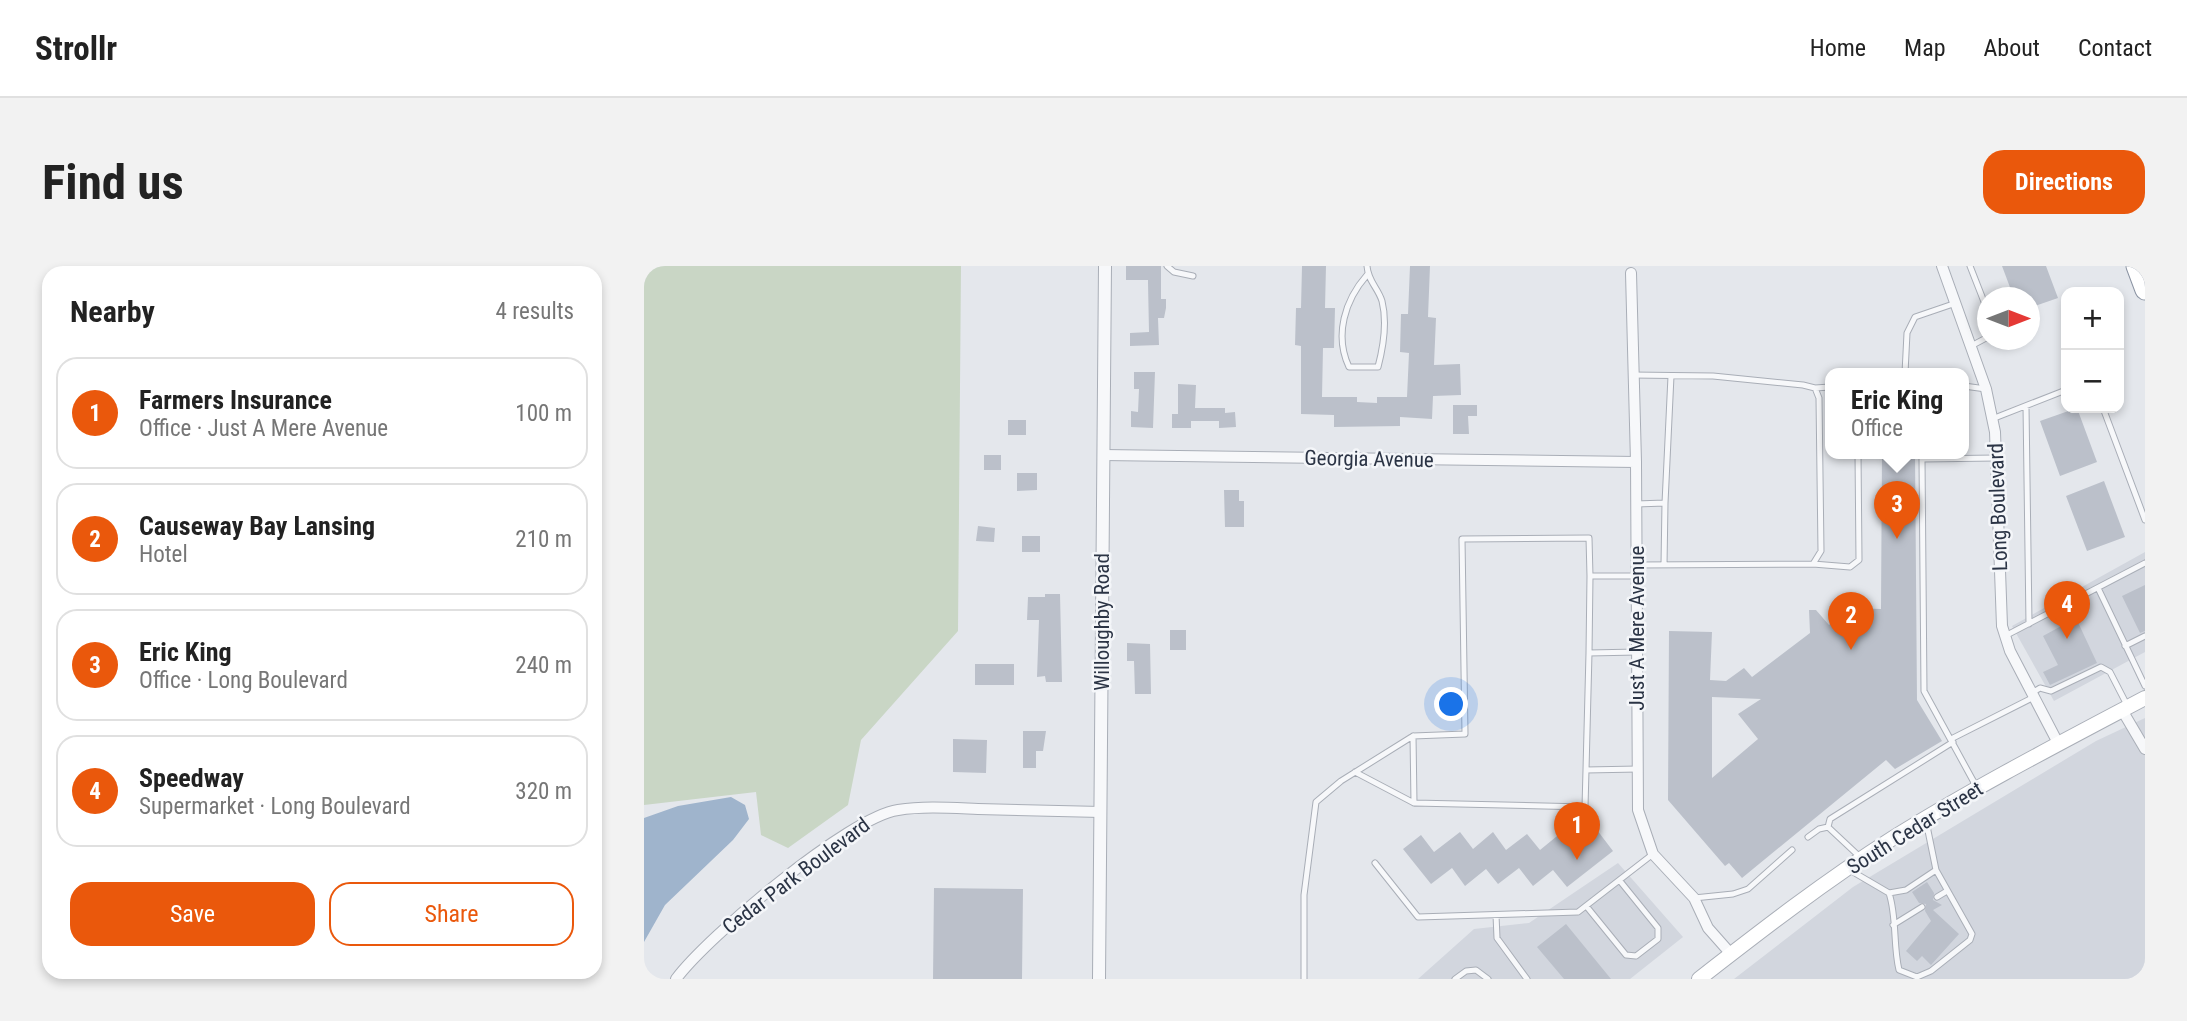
<!DOCTYPE html>
<meta charset="utf-8">
<style>
body{margin:0;font-family:"Roboto Condensed",sans-serif;background:#f2f2f2;color:#222}
.controls{position:absolute;right:21px;top:21px;display:grid;overflow:hidden;border-radius:14px;box-shadow:0 4px 10px #0003}
.controls button{width:63px;height:63px;display:grid;place-items:center;padding:0;border:0;border-bottom:2px solid #e0e0e0;background:#fff;color:#222;font:35px sans-serif}
.compass{position:absolute;left:1333px;top:21px;width:63px;height:63px;border-radius:50%;background:#fff;box-shadow:0 4px 10px #0003;rotate:90deg}
.you{position:absolute;left:808px;top:439px;width:24px;height:24px;margin:-18px;border:5px solid #fff;border-radius:50%;background:#1a73e8;box-shadow:0 0 0 10px #1a73e833}
.badge{display:grid;place-items:center;width:46px;height:46px;border-radius:50%;background:#ea580c;color:#fff;font-size:23px;font-weight:700}
.pin{position:absolute;translate:-50% -58px;filter:drop-shadow(0 2px 4px #0008)}
.pin::after{content:'';position:absolute;top:37px;width:24px;height:21px;background:inherit;clip-path:polygon(0 0,100% 0,50% 100%)}
.popup{position:absolute;left:1181px;top:102px;width:144px;height:91px;box-sizing:border-box;display:grid;place-content:center;border-radius:14px;background:#fff;filter:drop-shadow(0 2px 5px #0005);font-size:23px;white-space:nowrap;color:#767676}
.popup b{font-size:26px;color:#222}
.popup::after{content:'';position:absolute;left:50%;top:100%;margin-left:-14px;border:14px solid transparent;border-top-color:#fff}
.list{margin:0;padding:0;list-style:none}
h2{display:flex;justify-content:space-between;align-items:center;height:91px;margin:0;padding:0 28px;font-size:30px}
h2 small{font-size:23px;font-weight:400;color:#767676}
.list li{display:grid;grid-template-columns:46px 1fr auto;gap:21px;align-items:center;box-sizing:border-box;height:112px;margin:0 14px 14px;padding:0 14px;border:2px solid #e0e0e0;border-radius:21px}
.list b{display:block;font-size:26px;white-space:nowrap}
.list p{margin:0;font-size:23px;white-space:nowrap;color:#767676}
.list em{font-size:23px;font-style:normal;color:#767676}
.actions{display:flex;gap:14px;padding:21px 28px}
.actions a{flex:1;padding:16px 0;border:2px solid #ea580c;border-radius:21px;text-align:center;font-size:24px;color:#ea580c}
.actions .main{background:#ea580c;color:#fff}
.map{position:relative;flex:none;width:1501px;height:713px;overflow:hidden;border-radius:21px}
header{display:flex;align-items:center;gap:42px;box-sizing:border-box;height:98px;padding:0 35px;background:#fff;border-bottom:2px solid #e0e0e0}
header strong{font-size:33px}
nav{display:flex;gap:38px;margin-inline-start:auto;font-size:24px}
.intro{display:flex;align-items:center;justify-content:space-between;box-sizing:border-box;height:168px;padding:0 42px}
h1{margin:0;font-size:49px}
.button{padding:18px 32px;border-radius:21px;background:#ea580c;color:#fff;font-size:24px;font-weight:700}
main{display:flex;gap:42px;padding:0 42px}
aside{flex:1;background:#fff;border-radius:21px;box-shadow:0 4px 10px #0003}
.map>svg:first-child{display:block}
.built{fill:#d2d6de}
.green{fill:#c9d6c5}
.water{fill:#9fb4cc}
.building{fill:#bbc0ca;fill-rule:evenodd}
.lines{fill:none;stroke-linecap:round;stroke-linejoin:round}
.service-casing{stroke:#a9aeb7;stroke-width:7}
.minor-casing{stroke:#a9aeb7;stroke-width:12}
.tertiary-casing{stroke:#a9aeb7;stroke-width:14}
.secondary-casing{stroke:#a9aeb7;stroke-width:16}
.motorway-casing{stroke:#8b94a3;stroke-width:21}
.service{stroke:#f7f8fa;stroke-width:5}
.minor{stroke:#f7f8fa;stroke-width:10}
.tertiary{stroke:#f7f8fa;stroke-width:12}
.secondary{stroke:#fff;stroke-width:14}
.motorway{stroke:#fff;stroke-width:19}
.labels{text-anchor:middle;stroke-width:5;stroke-linejoin:round;paint-order:stroke}
.street-label{font-size:21px;fill:#2b3445;stroke:#f4f6f9}
</style>
<header>
<strong>Strollr</strong>
<nav><a>Home</a><a>Map</a><a>About</a><a>Contact</a></nav>
</header>
<div class="intro"><h1>Find us</h1><a class="button">Directions</a></div>
<main>
<aside>
<h2>Nearby<small>4 results</small></h2>
<ul class="list">
<li><span class="badge">1</span><div><b>Farmers Insurance</b><p>Office · Just A Mere Avenue</p></div><em>100 m</em></li>
<li><span class="badge">2</span><div><b>Causeway Bay Lansing</b><p>Hotel</p></div><em>210 m</em></li>
<li><span class="badge">3</span><div><b>Eric King</b><p>Office · Long Boulevard</p></div><em>240 m</em></li>
<li><span class="badge">4</span><div><b>Speedway</b><p>Supermarket · Long Boulevard</p></div><em>320 m</em></li>
</ul>
<div class="actions"><a class="main">Save</a><a>Share</a></div>
</aside>
<div class="map">
<svg width="1501" height="713" viewBox="0 0 1501 713">
<rect width="100%" height="100%" fill="#e4e7ec"/>
<path class="built" d="M 1501,286 L 1501,386 L 1410,435 L 1368,360 Z
M 1501,452 L 1501,713 L 1090,713 L 1209,621 L 1452,475 Z
M 974,597 L 1039,671 L 986,713 L 774,713 L 830,663 L 885,657 Z"/>
<path class="green" d="M 0,0 L 317,0 L 314,365 L 217,474 L 204,539 L 144,582 L 117,569 L 112,526 L 0,539 Z"/>
<path class="water" d="M 87,531 L 101,539 L 105,553 L 89,574 L 21,639 L 0,676 L 0,552 L 34,540 Z"/>
<path class="building" d="M 482,0 L 517,0 L 517,33 L 522,33 L 522,42 L 520,52 L 514,52 L 515,79 L 486,80 L 486,67 L 505,66 L 504,17 L 504,14 L 482,14 Z
M 658,0 L 682,0 L 681,42 L 691,42 L 690,82 L 679,82 L 678,131 L 713,131 L 713,136 L 733,137 L 733,131 L 763,131 L 765,87 L 756,86 L 757,48 L 764,48 L 766,0 L 786,0 L 784,51 L 792,52 L 790,99 L 816,98 L 817,129 L 789,130 L 788,153 L 756,151 L 756,160 L 690,161 L 690,149 L 657,148 L 657,80 L 651,79 L 652,42 L 657,42 Z
M 1358,0 L 1402,0 L 1414,32 L 1385,42 L 1385,32 L 1370,32 Z
M 490,106 L 511,106 L 509,162 L 487,161 L 487,145 L 494,146 L 495,123 L 490,123 Z
M 534,118 L 552,119 L 551,142 L 581,142 L 581,147 L 591,146 L 592,161 L 575,162 L 575,155 L 547,155 L 547,162 L 528,162 L 528,148 L 534,148 Z
M 809,139 L 833,139 L 833,150 L 824,150 L 825,168 L 809,168 Z
M 1433,142 L 1453,196 L 1416,210 L 1396,155 Z
M 364,154 L 382,154 L 382,169 L 364,169 Z
M 1238,187 L 1271,187 L 1273,434 L 1298,475 L 1251,503 L 1242,494 L 1098,612 L 1085,597 L 1081,600 L 1024,534 L 1025,365 L 1068,366 L 1066,414 L 1082,415 L 1100,402 L 1108,411 L 1166,367 L 1165,344 L 1172,344 L 1185,359 L 1205,342 L 1237,343 ZM 1068,431 L 1117,433 L 1094,448 L 1114,473 L 1068,512 Z
M 340,189 L 357,189 L 357,204 L 340,204 Z
M 373,207 L 393,207 L 393,224 L 373,225 Z
M 1460,215 L 1481,271 L 1443,285 L 1422,230 Z
M 580,224 L 595,224 L 595,235 L 600,235 L 600,261 L 581,261 Z
M 334,260 L 351,262 L 350,276 L 332,275 Z
M 378,270 L 396,270 L 396,286 L 378,286 Z
M 1501,319 L 1501,365 L 1496,367 L 1478,330 Z
M 401,328 L 416,328 L 418,416 L 402,416 L 401,410 L 393,411 L 395,354 L 383,354 L 384,331 L 401,331 Z
M 1432,352 L 1453,397 L 1406,419 L 1399,406 L 1414,399 L 1399,370 Z
M 526,364 L 542,364 L 542,384 L 526,384 Z
M 483,377 L 506,378 L 507,428 L 491,428 L 490,395 L 483,395 Z
M 331,398 L 370,398 L 370,419 L 331,419 Z
M 379,465 L 402,465 L 399,485 L 392,485 L 392,502 L 379,502 Z
M 309,473 L 343,474 L 342,507 L 309,506 Z
M 953,564 L 969,585 L 923,621 L 909,604 L 889,620 L 875,602 L 854,618 L 842,603 L 821,620 L 808,602 L 787,618 L 759,583 L 777,569 L 790,586 L 816,566 L 829,583 L 849,566 L 862,584 L 883,568 L 896,584 L 918,566 L 931,582 Z
M 1283,616 L 1290,627 L 1289,634 L 1298,639 L 1289,644 L 1315,668 L 1287,699 L 1278,690 L 1273,695 L 1262,685 L 1287,655 L 1281,645 L 1282,638 L 1275,637 L 1268,626 Z
M 290,622 L 379,623 L 378,713 L 289,713 Z
M 922,658 L 967,713 L 920,713 L 893,681 Z"/>
<g class="lines">
<defs>
<path id="service" d="M 523,0 L 530,6 L 549,10
M 723,0 C 724,15 734,22 738,35 C 743,55 739,82 734,101 L 705,101 C 690,69 701,34 723,9
M 1326,0 L 1344,46
M 1327,80 L 1344,71
M 1261,107 L 1263,67 L 1271,51 L 1312,37
M 988,109 L 1069,110 L 1159,119 L 1171,122 L 1175,132 L 1177,285 L 1169,298 L 992,299
M 1320,120 L 1342,123
M 1171,122 L 1186,121
M 1382,140 L 1385,358
M 1459,142 L 1501,254
M 1348,153 L 1422,124
M 1021,237 L 1027,110
M 992,238 L 1021,237 L 1020,299
M 1169,298 L 1206,301 L 1215,294 L 1214,187
M 946,310 L 945,387 L 993,386
M 992,310 L 946,310 L 945,272 L 818,273 L 821,468 L 769,470 L 770,537 L 941,541 L 942,504 L 994,503
M 1454,322 L 1501,420
M 1361,370 L 1501,297
M 1481,380 L 1501,370
M 1388,427 L 1396,422 L 1407,425 L 1457,401 L 1466,406 L 1483,439
M 1307,473 L 1390,431
M 942,504 L 945,387
M 711,506 L 770,537
M 1332,520 L 1280,425 L 1278,193 L 1352,192
M 1184,561 L 1186,553 L 1309,476
M 1164,571 L 1175,563 L 1184,561 L 1216,591
M 731,597 L 774,651 L 934,646 L 1009,588
M 1204,603 L 1245,627 C 1253,651 1249,679 1255,704 L 1273,711 L 1287,705 L 1326,674 L 1328,668 L 1292,604 L 1282,555
M 1245,627 L 1262,624 L 1292,604
M 1293,631 L 1303,625
M 1050,632 L 1089,628 L 1104,623 L 1148,584
M 943,641 L 982,689 L 992,690 L 1014,673 L 1014,662 L 976,615
M 852,649 L 853,672 L 883,713
M 1249,659 L 1278,641
M 660,713 L 660,629 L 672,536 L 697,515 L 769,470
M 811,713 L 822,705 L 832,704 L 844,713"/>
<path id="minor" d="M 1298,0 L 1342,123 L 1351,166 L 1358,360 L 1366,385 L 1414,477
M 987,7 L 992,196 L 994,544 L 1009,588 L 1050,632 L 1064,662 L 1087,688
M 459,189 L 992,196
M 1478,444 L 1501,483
M 32,713 C 63,671 205,551 254,544 C 280,540 308,542 334,543 C 375,544 416,545 457,546"/>
<path id="tertiary" d="M 455,713 L 461,0"/>
<path id="secondary" d="M 1055,713 C 1118,664 1181,615 1249,572 C 1331,521 1416,477 1501,432"/>
<path id="motorway" d="M 1492,0 L 1501,24"/>
</defs>
<use href="#service" class="service-casing"/>
<use href="#minor" class="minor-casing"/>
<use href="#tertiary" class="tertiary-casing"/>
<use href="#secondary" class="secondary-casing"/>
<use href="#motorway" class="motorway-casing"/>
<use href="#service" class="service"/>
<use href="#minor" class="minor"/>
<use href="#tertiary" class="tertiary"/>
<use href="#secondary" class="secondary"/>
<use href="#motorway" class="motorway"/>
</g>
<g class="labels">
<g class="street-label">
<text transform="translate(725 193) rotate(1)" y="7">Georgia Avenue</text>
<text transform="translate(1354 241) rotate(-92)" y="7">Long Boulevard</text>
<text transform="translate(458 356) rotate(-90)" y="7">Willoughby Road</text>
<text transform="translate(993 362) rotate(-90)" y="7">Just A Mere Avenue</text>
<text transform="translate(1271 562) rotate(-32)" y="7">South Cedar Street</text>
<text transform="translate(152 610) rotate(-37)" y="7">Cedar Park Boulevard</text>
</g>
</g>
</svg>
<div class="controls">
<button>+</button>
<button>−</button>
</div>
<svg class="compass" viewBox="-18 -18 36 36"><path d="M0-13l5 13h-10z" fill="#e53935"/><path d="M0 13l5-13h-10z" fill="#767676"/></svg>
<div class="you"></div>
<div class="pin badge" style="left:933px;top:594px">1</div>
<div class="pin badge" style="left:1207px;top:384px">2</div>
<div class="pin badge" style="left:1253px;top:273px">3</div>
<div class="popup"><b>Eric King</b>Office</div>
<div class="pin badge" style="left:1423px;top:373px">4</div>
</div>
</main>
